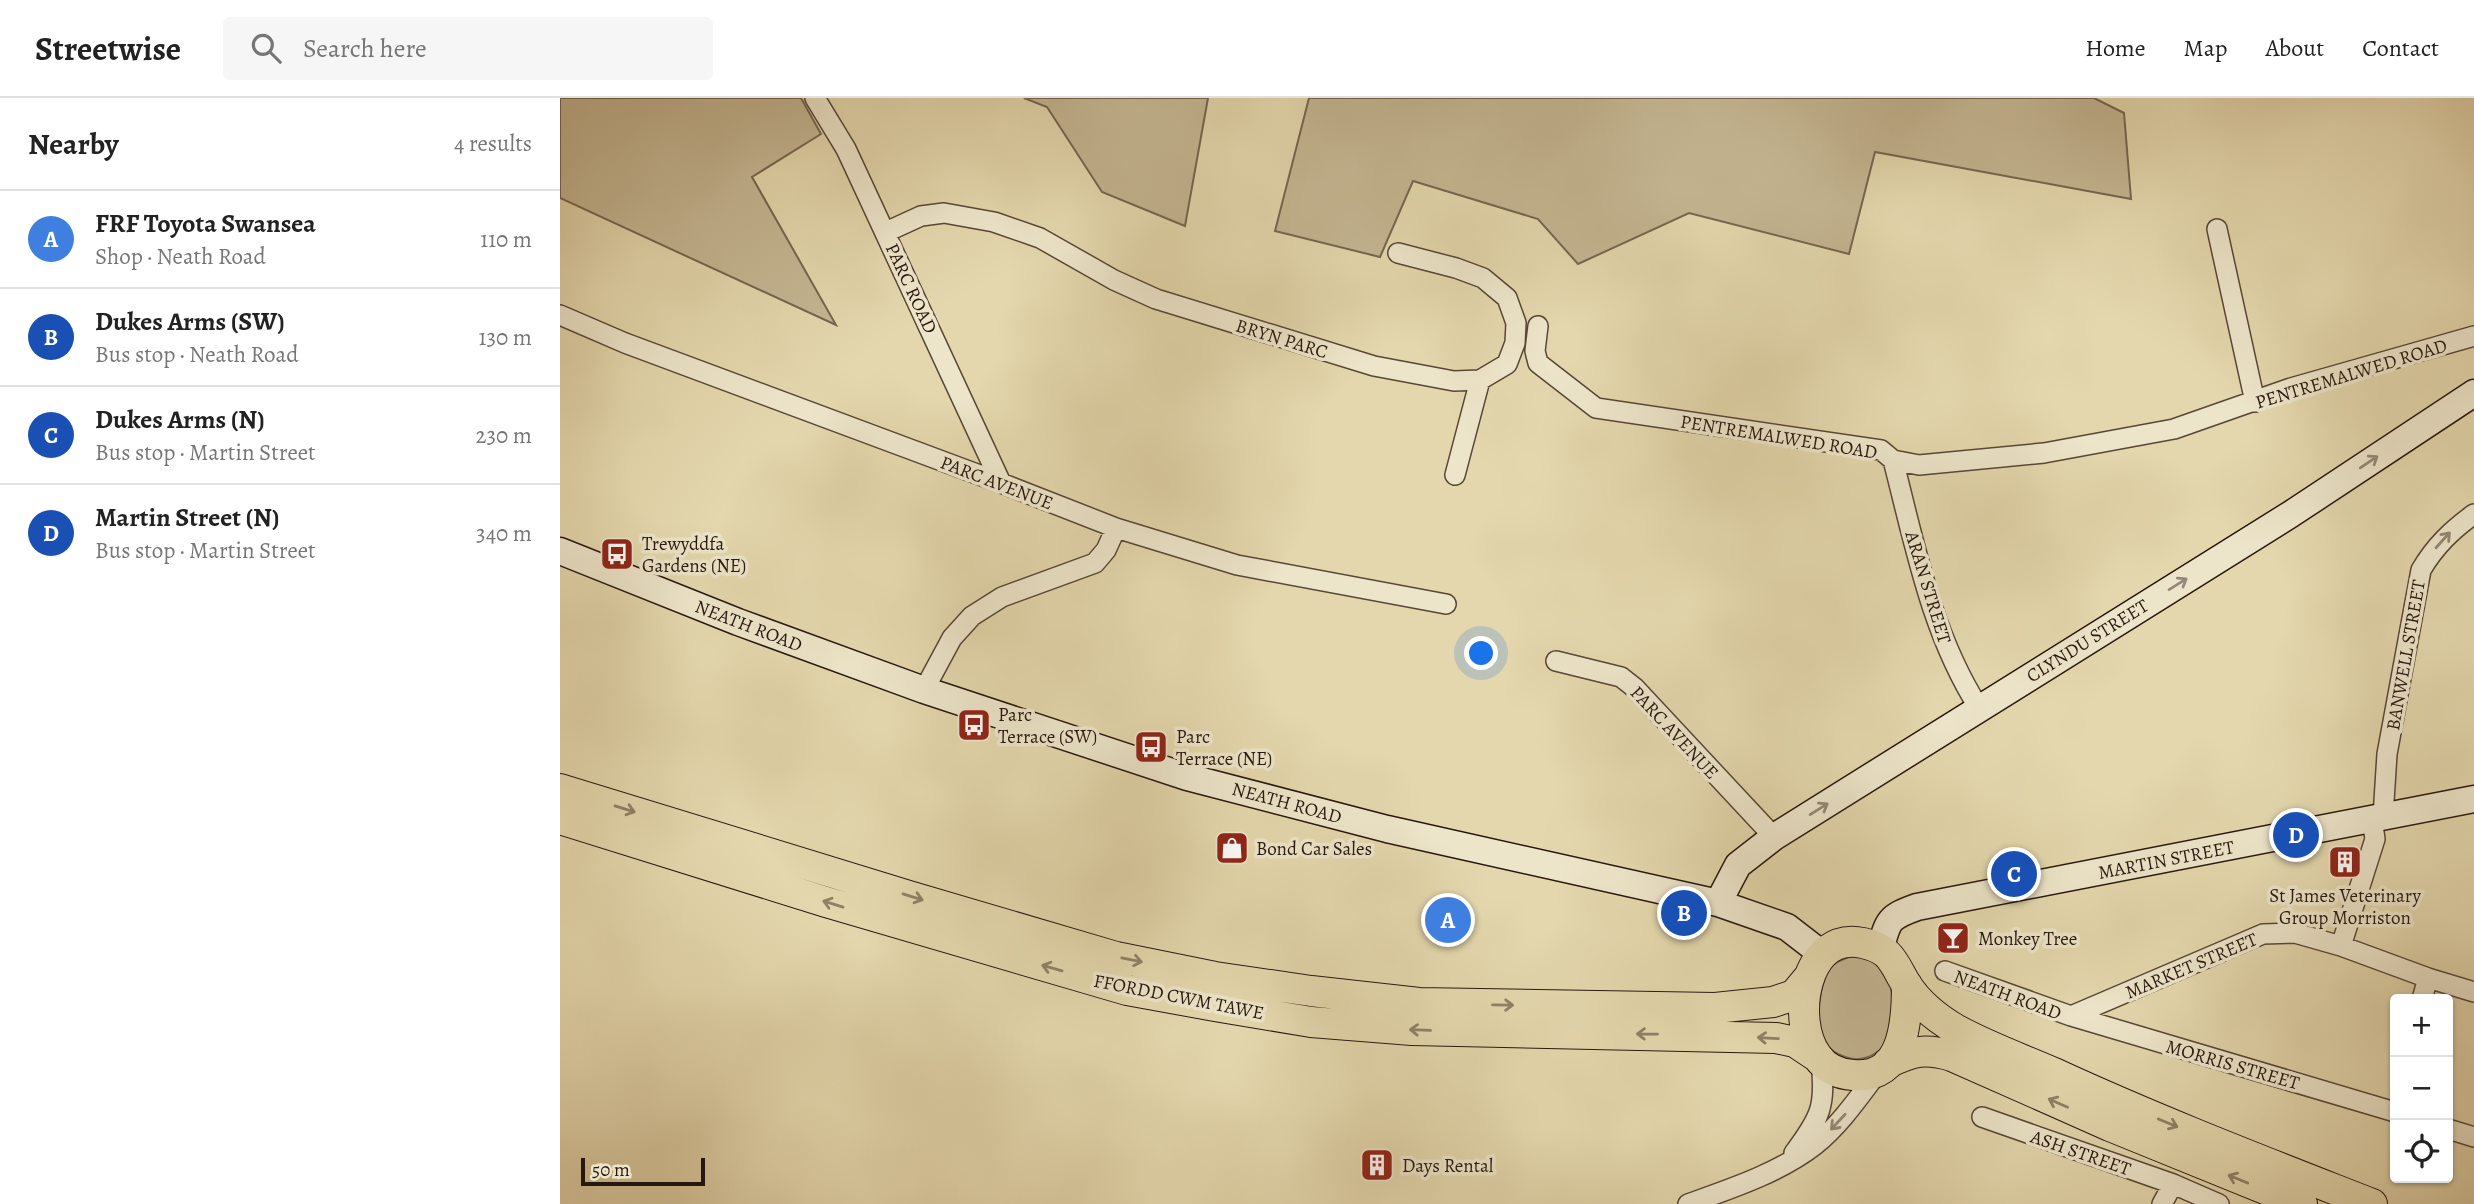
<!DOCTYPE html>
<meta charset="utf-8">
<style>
body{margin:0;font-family:Alegreya,serif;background:#f6f6f6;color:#222}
.controls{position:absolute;right:21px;bottom:21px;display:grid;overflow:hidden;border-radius:7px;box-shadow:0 2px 5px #0004}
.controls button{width:63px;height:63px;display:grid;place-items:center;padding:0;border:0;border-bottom:2px solid #e0e0e0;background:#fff;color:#222;font:35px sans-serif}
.scale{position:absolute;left:21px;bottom:18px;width:124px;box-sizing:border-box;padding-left:7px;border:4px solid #28170f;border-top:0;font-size:19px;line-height:24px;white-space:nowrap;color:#28170f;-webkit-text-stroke:5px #ede5ca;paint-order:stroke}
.you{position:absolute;left:922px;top:556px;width:24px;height:24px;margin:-18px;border:5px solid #fff;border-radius:50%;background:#1a73e8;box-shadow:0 0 0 10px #1a73e833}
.badge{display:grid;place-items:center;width:46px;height:46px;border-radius:50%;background:#db2777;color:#fff;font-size:23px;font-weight:700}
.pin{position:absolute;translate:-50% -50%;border:4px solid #fff;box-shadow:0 2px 7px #0006}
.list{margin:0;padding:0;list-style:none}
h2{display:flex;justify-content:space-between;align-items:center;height:91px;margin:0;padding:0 28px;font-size:30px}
h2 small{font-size:23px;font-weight:400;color:#767676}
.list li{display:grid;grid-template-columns:46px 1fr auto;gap:21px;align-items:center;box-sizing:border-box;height:98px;padding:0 28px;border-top:2px solid #e0e0e0}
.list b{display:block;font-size:26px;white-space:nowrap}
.list p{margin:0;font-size:23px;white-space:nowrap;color:#767676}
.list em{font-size:23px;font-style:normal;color:#767676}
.icon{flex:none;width:38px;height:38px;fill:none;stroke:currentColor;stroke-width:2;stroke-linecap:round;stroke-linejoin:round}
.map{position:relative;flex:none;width:1914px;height:1106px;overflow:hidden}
header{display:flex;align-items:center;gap:42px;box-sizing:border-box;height:98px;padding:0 35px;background:#fff;border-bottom:2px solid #e0e0e0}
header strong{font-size:33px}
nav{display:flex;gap:38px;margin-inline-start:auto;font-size:24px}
.search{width:490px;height:63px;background:#f6f6f6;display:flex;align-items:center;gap:18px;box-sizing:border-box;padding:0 24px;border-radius:7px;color:#767676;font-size:26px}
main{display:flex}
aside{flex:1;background:#fff}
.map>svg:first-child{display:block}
.green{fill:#c4b692;stroke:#766650;stroke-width:2}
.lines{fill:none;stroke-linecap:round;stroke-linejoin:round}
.street-casing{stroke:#574736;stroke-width:22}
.secondary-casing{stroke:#28170f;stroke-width:29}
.primary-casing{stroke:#28170f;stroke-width:32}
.street{stroke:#ede5ca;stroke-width:19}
.secondary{stroke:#ede5ca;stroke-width:26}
.primary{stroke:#e4d7ad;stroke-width:30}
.oneway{stroke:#948876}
.oneway2{stroke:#8f8166}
.labels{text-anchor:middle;stroke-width:7;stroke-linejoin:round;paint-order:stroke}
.street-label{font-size:19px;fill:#28170f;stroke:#ede5ca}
.poi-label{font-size:19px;fill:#28170f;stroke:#ede5ca;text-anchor:start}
</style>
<header>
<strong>Streetwise</strong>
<div class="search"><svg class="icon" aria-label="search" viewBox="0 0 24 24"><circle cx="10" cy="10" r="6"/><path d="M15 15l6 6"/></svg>Search here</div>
<nav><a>Home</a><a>Map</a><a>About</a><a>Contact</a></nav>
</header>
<main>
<aside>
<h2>Nearby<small>4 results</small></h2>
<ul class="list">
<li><span class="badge" style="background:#3f7fe0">A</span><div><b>FRF Toyota Swansea</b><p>Shop · Neath Road</p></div><em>110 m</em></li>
<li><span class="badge" style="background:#1a4fb4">B</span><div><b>Dukes Arms (SW)</b><p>Bus stop · Neath Road</p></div><em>130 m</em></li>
<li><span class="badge" style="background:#1a4fb4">C</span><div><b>Dukes Arms (N)</b><p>Bus stop · Martin Street</p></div><em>230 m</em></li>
<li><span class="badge" style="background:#1a4fb4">D</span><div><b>Martin Street (N)</b><p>Bus stop · Martin Street</p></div><em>340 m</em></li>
</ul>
</aside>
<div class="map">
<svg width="1914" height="1106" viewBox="0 0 1914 1106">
<rect width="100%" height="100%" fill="#e4d7ad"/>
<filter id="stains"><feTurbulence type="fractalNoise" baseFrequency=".00286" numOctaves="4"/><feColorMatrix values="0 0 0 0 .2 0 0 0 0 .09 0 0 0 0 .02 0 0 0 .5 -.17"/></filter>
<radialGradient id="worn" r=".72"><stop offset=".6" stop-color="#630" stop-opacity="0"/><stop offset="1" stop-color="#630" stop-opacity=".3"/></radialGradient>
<path class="green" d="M 0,0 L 241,0 L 261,36 L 192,79 L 276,227 L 0,100 Z
M 464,0 L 648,0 L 625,128 L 542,94 L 487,9 Z
M 749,0 L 1534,0 L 1564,15 L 1571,101 L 1315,54 L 1289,156 L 1129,115 L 1018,166 L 978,121 L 853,83 L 820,159 L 715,133 Z
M 1291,858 C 1326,861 1334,880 1332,913 C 1332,920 1332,927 1331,934 C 1326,954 1304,966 1285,959 C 1277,956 1269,952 1264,944 C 1254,929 1259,880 1272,868 C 1276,863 1285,861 1291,858 Z"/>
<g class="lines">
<defs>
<path id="street" d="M 255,0 L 286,51 L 441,385
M 1657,131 L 1695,304
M 326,134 L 361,118 L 384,115 L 434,124 L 480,140 L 554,182 L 596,201 L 814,268 L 894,283 L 920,282 L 947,266 L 955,245 L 956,225 L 947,200 L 923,180 L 896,170 L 838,155
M 0,217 L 65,245 L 441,385 L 556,430 L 677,467 L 886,506
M 978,228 L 975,253 L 978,265 L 1036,310 L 1321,352 L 1333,362 L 1359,367 L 1484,355 L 1614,331 L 1731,290 L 1914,238
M 1333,362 C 1355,447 1371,535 1419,610
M 895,377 L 920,282
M 996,563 L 1061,579 L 1075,590 L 1214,739
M 364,592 L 392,540 L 412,518 L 442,499 L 535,465 L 546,452 L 556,430
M 1823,719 L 1827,656 L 1861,472 C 1875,448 1892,432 1914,416
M 1781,848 L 1815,741 L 1812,721
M 1385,873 L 1511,918 L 1835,1014
M 1862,901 L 1868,880
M 1511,918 L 1703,836 L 1735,835 L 1781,848 L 1868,880 L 1914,894
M 1422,1019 L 1613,1086 L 1659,1106
M 1888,1031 L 1914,1039
M 1234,1055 C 1261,1019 1266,1008 1261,963
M 1128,1106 C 1170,1091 1219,1075 1255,1047 C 1280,1027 1299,999 1318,974
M 1602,1106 L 1613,1086"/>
<path id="secondary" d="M 0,453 L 178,524 L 364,592 L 627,679 L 827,731 L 1158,805 L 1227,829 L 1262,856
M 1158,805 L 1178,767 L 1214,739 L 1731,416 L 1914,295
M 1321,849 C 1328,822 1329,819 1357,809 L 1914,701"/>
<path id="primary" d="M 0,691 L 349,798 L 556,859 L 655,879 L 751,893 L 859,905 L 1155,910 L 1213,904 L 1234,897 L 1249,879
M 0,721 L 266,804 L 567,892 L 655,908 L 751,924 L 852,932 L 1216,940 L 1235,944 L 1256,958
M 1347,887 C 1347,924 1344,982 1293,977 C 1278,976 1265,970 1257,958 C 1230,922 1245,832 1303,845 C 1331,851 1333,864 1346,886 C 1358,905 1378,921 1397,932 C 1428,949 1462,961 1494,975 C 1598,1023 1705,1064 1812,1106
M 1328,965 C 1353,953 1365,950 1392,958 L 1550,1028 L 1742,1106"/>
</defs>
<use href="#street" class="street-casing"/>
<use href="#secondary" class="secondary-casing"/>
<use href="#primary" class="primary-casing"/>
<use href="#street" class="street"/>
<use href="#secondary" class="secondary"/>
<use href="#primary" class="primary"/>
</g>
<defs><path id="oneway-shaft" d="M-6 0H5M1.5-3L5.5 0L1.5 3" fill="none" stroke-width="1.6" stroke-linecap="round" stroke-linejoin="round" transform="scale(1.75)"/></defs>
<g class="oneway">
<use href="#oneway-shaft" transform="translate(1809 364) rotate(-34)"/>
<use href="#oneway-shaft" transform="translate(1883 442) rotate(-48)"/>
<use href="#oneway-shaft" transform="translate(1618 486) rotate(-32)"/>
<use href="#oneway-shaft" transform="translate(1259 711) rotate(-32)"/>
<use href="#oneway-shaft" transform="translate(1278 1024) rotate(133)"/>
</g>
<g class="oneway2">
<use href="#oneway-shaft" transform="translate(65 711) rotate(17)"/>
<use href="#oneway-shaft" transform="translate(353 799) rotate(17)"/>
<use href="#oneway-shaft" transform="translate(273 806) rotate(-163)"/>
<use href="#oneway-shaft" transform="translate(572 862) rotate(11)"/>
<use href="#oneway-shaft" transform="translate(492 870) rotate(-164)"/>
<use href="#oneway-shaft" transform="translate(943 907) rotate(1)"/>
<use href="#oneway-shaft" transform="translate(860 932) rotate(-178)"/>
<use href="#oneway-shaft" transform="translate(1087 936) rotate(-179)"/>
<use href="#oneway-shaft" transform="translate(1208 940) rotate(-177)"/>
<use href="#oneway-shaft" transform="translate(1498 1005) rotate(-156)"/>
<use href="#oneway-shaft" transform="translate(1608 1025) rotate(22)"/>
<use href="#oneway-shaft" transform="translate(1678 1081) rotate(-158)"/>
</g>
<defs>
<symbol id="bus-square" viewBox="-11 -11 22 22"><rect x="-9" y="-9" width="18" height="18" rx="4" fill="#8f2418" stroke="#ede5ca"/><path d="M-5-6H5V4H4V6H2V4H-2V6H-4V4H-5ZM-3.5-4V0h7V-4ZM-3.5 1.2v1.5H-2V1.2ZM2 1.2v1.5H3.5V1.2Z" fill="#fff"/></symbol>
<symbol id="shop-square" viewBox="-11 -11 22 22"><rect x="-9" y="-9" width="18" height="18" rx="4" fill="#8f2418" stroke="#ede5ca"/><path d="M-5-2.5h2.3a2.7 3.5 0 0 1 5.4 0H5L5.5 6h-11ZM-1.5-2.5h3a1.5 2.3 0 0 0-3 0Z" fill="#fff"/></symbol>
<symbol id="building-square" viewBox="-11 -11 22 22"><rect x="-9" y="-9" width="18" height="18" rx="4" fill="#8f2418" stroke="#ede5ca"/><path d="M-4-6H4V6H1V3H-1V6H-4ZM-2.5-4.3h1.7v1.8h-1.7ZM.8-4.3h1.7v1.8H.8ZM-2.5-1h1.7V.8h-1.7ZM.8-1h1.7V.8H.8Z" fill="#fff"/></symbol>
<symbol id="bar-square" viewBox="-11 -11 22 22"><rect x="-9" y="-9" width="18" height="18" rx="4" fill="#8f2418" stroke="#ede5ca"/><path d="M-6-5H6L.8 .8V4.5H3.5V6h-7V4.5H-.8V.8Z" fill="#fff"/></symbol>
</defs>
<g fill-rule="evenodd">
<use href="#bus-square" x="38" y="437" width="38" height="38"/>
<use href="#bus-square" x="395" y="608" width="38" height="38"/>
<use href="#bus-square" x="572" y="630" width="38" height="38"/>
<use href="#shop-square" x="653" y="731" width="38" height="38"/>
<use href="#building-square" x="1766" y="745" width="38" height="38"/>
<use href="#bar-square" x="1374" y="821" width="38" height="38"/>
<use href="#building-square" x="798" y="1048" width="38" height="38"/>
</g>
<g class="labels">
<g class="street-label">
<text transform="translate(352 190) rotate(65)" y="7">PARC ROAD</text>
<text transform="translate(722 240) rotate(17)" y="7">BRYN PARC</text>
<text transform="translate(1791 275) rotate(-17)" y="7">PENTREMALWED ROAD</text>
<text transform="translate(1219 338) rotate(9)" y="7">PENTREMALWED ROAD</text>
<text transform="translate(437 384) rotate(21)" y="7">PARC AVENUE</text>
<text transform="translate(1369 489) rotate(73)" y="7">ARAN STREET</text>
<text transform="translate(189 527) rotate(21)" y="7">NEATH ROAD</text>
<text transform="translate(1527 542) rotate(-32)" y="7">CLYNDU STREET</text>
<text transform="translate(1845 557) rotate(-80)" y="7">BANWELL STREET</text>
<text transform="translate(1115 634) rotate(47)" y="7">PARC AVENUE</text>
<text transform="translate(727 704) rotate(15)" y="7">NEATH ROAD</text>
<text transform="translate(1606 761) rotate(-11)" y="7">MARTIN STREET</text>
<text transform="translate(1631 867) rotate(-23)" y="7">MARKET STREET</text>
<text transform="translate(1448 896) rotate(20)" y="7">NEATH ROAD</text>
<text transform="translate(619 898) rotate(11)" y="7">FFORDD CWM TAWE</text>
<text transform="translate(1673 966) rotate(16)" y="7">MORRIS STREET</text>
<text transform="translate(1521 1054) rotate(19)" y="7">ASH STREET</text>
</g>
<g class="poi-label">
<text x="82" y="452">Trewyddfa<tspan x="82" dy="22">Gardens (NE)</tspan></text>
<text x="438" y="623">Parc<tspan x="438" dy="22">Terrace (SW)</tspan></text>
<text x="616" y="645">Parc<tspan x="616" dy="22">Terrace (NE)</tspan></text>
<text x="696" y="757">Bond Car Sales</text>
<text x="1785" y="804" text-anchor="middle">St James Veterinary<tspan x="1785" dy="22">Group Morriston</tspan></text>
<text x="1418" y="847">Monkey Tree</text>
<text x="842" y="1074">Days Rental</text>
</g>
</g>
<rect width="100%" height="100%" filter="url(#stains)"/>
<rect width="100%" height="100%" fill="url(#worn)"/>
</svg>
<div class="controls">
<button>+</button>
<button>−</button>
<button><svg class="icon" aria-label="locate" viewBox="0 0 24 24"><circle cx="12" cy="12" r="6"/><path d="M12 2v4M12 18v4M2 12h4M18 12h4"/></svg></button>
</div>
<div class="scale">50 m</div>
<div class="you"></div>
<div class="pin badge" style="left:888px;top:822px;background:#3f7fe0">A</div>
<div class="pin badge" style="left:1124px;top:815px;background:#1a4fb4">B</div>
<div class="pin badge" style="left:1454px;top:776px;background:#1a4fb4">C</div>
<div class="pin badge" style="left:1736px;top:737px;background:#1a4fb4">D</div>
</div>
</main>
